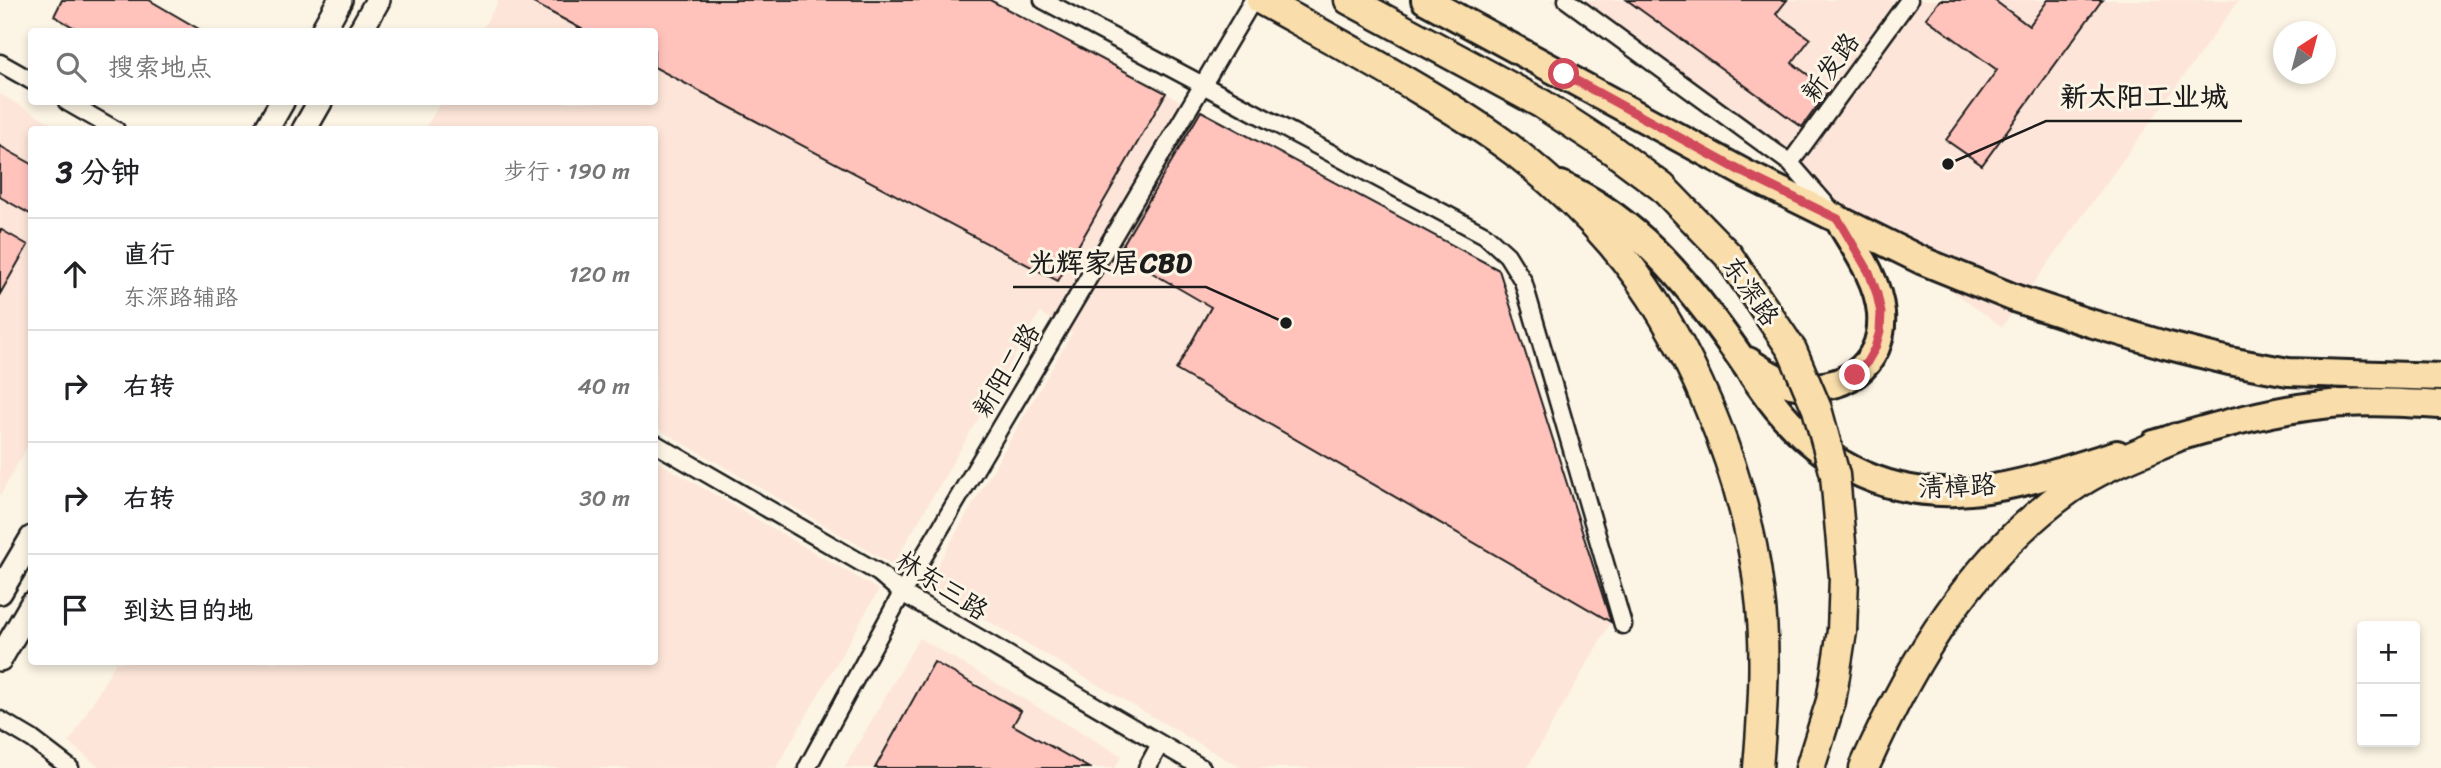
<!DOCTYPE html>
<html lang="zh">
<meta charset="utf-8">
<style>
body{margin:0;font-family:Sriracha,"LXGW WenKai TC",sans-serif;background:#f2f2f2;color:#202124}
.controls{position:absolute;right:21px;bottom:21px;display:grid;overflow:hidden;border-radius:7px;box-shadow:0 4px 10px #0003}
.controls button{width:63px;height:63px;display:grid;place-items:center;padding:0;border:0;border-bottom:2px solid #e0e0e0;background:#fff;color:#202124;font:35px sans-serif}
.compass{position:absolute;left:2273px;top:21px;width:63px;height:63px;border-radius:50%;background:#fff;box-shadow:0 4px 10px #0003;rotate:36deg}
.stop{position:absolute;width:21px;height:21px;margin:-16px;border:5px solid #d1495b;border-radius:50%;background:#fff}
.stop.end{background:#d1495b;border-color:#fff;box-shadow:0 2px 7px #0008}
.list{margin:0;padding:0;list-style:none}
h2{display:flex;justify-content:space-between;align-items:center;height:91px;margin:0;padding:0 28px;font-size:30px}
h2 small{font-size:23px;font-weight:400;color:#757577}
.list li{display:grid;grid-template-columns:46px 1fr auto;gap:21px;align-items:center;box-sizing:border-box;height:112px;padding:0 28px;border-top:2px solid #e0e0e0}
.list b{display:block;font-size:26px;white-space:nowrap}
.list p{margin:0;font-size:23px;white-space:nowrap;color:#757577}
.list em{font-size:23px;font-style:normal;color:#757577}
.icon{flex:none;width:38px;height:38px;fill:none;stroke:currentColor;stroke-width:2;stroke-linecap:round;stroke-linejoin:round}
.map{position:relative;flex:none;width:2441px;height:768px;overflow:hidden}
.search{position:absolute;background:#fff;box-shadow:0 4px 10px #0003;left:28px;top:28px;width:630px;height:77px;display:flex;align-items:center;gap:18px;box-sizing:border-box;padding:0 24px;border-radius:7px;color:#757577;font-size:26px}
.panel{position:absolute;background:#fff;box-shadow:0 4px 10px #0003;left:28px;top:126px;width:630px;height:539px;border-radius:7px}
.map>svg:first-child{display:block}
.built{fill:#fde6d9}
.building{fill:#ffc3bc;stroke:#1c1c1c;stroke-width:2}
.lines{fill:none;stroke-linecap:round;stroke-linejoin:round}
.minor-casing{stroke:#1c1c1c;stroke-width:21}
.secondary-casing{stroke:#1c1c1c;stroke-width:28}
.primary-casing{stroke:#1c1c1c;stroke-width:32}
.trunk-casing{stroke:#1c1c1c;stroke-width:33}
.minor{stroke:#fcf5e5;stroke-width:16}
.secondary{stroke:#fcf5e5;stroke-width:23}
.primary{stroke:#f9deab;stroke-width:26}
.trunk{stroke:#f9deab;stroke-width:28}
.trunk-bridge-casing{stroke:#1c1c1c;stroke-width:33;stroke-linecap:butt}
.trunk-bridge{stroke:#f9deab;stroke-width:28}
.route{stroke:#d1495b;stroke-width:9}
.labels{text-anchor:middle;stroke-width:6;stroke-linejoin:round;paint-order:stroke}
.street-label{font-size:26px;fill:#1c1c1c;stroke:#fcf5e5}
.leader{fill:none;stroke:#1c1c1c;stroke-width:2.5}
.callout-dot{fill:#1c1c1c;stroke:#fcf5e5;stroke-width:2.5}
.callout-label{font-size:28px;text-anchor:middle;font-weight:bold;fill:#1c1c1c;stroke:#fcf5e5;stroke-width:6;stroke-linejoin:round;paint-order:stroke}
</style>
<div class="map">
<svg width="2441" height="768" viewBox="0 0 2441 768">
<rect width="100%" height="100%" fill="#fcf5e5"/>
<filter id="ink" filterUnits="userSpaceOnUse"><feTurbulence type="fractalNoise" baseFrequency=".0143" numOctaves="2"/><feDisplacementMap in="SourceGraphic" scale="14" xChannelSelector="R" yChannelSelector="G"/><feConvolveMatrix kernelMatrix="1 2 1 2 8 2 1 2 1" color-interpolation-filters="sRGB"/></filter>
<g filter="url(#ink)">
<path class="built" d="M 499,0 L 990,0 L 1499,270 L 1611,622 L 1527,768 L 1241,768 L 926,585 L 1072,333 L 1040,313 L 893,565 L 655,427 L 654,130 L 424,130 L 441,102 L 654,102 L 654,32 L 481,31 Z
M 1550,0 L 2239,0 L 2002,327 Z
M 0,94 L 62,129 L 32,130 L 31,440 L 0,496 Z
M 655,460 L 879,590 L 776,768 L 101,768 L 69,743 L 116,662 L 654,662 Z
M 919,638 L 1122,756 L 1115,768 L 844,768 Z"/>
<path class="building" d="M 62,0 L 149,0 L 204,32 L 82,32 L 54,16 Z
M 528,0 L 990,0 L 1166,93 L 1058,281 L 654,67 L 654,32 L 587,32 Z
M 1627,0 L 1787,0 L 1776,14 L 1810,39 L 1792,63 L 1829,90 L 1802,127 Z
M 1940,0 L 1994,0 L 2029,26 L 2048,0 L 2102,0 L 1982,165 L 1946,140 L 1997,70 L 1926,18 Z
M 1201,111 L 1499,270 L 1611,622 L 1176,370 L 1211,307 L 1118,253 Z
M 0,146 L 32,164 L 32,215 L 0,197 Z
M 0,229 L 28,245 L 0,294 Z
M 934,662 L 1021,711 L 1013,725 L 1089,768 L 875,768 Z"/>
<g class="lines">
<defs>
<path id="minor" d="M 1043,0 L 1485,235 L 1507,255 L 1523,281 L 1623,625
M 1567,0 L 1790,163 L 1830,209
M 0,63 L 32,81
M 67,102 L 116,130
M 1790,163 L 1909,0
M 654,443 L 879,573 L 902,593 L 1202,768
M 0,720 L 32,739 L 70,768
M 807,768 L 902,593 L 1253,0
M 1147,768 L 1160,744"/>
<path id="secondary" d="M 322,32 L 340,0
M 360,32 L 378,0
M 266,130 L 282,102
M 304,130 L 320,102
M 0,592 L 32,538
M 0,659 L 32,604"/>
<path id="primary" d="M 1425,0 L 1744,173 L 1923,261 L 2017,299 L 2090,323 L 2165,345 L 2229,361 L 2288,372 L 2441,377
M 1561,185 C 1625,214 1670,263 1711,317 C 1732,344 1750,372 1770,399 C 1816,460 1881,495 1957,492 C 2012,490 2066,469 2117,454
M 1748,361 C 1762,370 1776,380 1791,384 C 1841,396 1885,366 1881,313 C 1878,279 1855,248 1838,219
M 2154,444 C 2210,428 2265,411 2322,405 C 2362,400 2402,403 2441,405"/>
<path id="trunk" d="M 1261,0 C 1315,30 1369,59 1422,91 C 1454,110 1485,129 1515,152 C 1549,179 1582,209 1611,243 C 1687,331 1745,473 1759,589 C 1767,649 1763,708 1758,768
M 1349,0 L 1542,104 L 1611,149
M 1810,768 L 1831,701 L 1842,631
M 1864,768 C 1912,660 1972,559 2070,489 C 2101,467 2140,453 2175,438"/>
</defs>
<use href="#minor" class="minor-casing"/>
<use href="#secondary" class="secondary-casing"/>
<use href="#primary" class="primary-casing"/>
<use href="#trunk" class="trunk-casing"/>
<use href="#minor" class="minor"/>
<use href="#secondary" class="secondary"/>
<use href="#primary" class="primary"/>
<use href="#trunk" class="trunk"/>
<defs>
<path id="trunk-bridge" d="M 1611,149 L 1662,187 L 1728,255 L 1792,350 L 1817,409 L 1835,475 L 1844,577 L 1842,631"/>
</defs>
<use href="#trunk-bridge" class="trunk-bridge-casing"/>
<use href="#trunk-bridge" class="trunk-bridge"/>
</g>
</g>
<g class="lines" filter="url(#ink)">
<path class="route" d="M 1564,74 L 1744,173 L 1838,219 L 1869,272 L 1877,294 L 1881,313 L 1880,331 L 1875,348 L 1867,362 L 1855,375"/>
</g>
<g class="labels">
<g class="street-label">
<text transform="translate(1830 67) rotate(-54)" y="9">新发路</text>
<text transform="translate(1751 291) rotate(55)" y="9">东深路</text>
<text transform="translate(1006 370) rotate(-59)" y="9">新阳二路</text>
<text transform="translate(1957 486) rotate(-3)" y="9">清樟路</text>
<text transform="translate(942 585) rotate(33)" y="9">林东三路</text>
</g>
</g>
<path class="leader" d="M1948 164L2046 121H2242M1286 323L1206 287H1013"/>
<g class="callout-dot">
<circle cx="1948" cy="164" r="7"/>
<circle cx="1286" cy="323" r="7"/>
</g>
<g class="callout-label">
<text x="2144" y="106">新太阳工业城</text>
<text x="1110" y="272">光辉家居CBD</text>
</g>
</svg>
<div class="controls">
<button>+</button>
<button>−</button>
</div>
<svg class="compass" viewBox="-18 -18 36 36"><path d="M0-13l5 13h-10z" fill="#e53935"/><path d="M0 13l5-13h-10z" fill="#757577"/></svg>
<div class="stop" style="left:1564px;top:74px"></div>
<div class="stop end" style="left:1855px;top:375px"></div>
<div class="search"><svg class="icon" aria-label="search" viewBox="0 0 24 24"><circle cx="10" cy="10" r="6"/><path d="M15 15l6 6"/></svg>搜索地点</div>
<section class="panel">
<h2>3 分钟<small>步行 · 190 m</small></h2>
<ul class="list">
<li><svg class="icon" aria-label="ahead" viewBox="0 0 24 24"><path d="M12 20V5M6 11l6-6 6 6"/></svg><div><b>直行</b><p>东深路辅路</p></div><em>120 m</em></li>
<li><svg class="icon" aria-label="right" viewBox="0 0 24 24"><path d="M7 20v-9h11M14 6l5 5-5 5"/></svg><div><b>右转</b></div><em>40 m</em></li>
<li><svg class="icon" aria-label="right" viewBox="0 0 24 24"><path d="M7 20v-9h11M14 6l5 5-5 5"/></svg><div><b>右转</b></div><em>30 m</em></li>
<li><svg class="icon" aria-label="arrive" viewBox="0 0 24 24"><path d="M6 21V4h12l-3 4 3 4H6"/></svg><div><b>到达目的地</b></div></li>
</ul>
</section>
</div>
